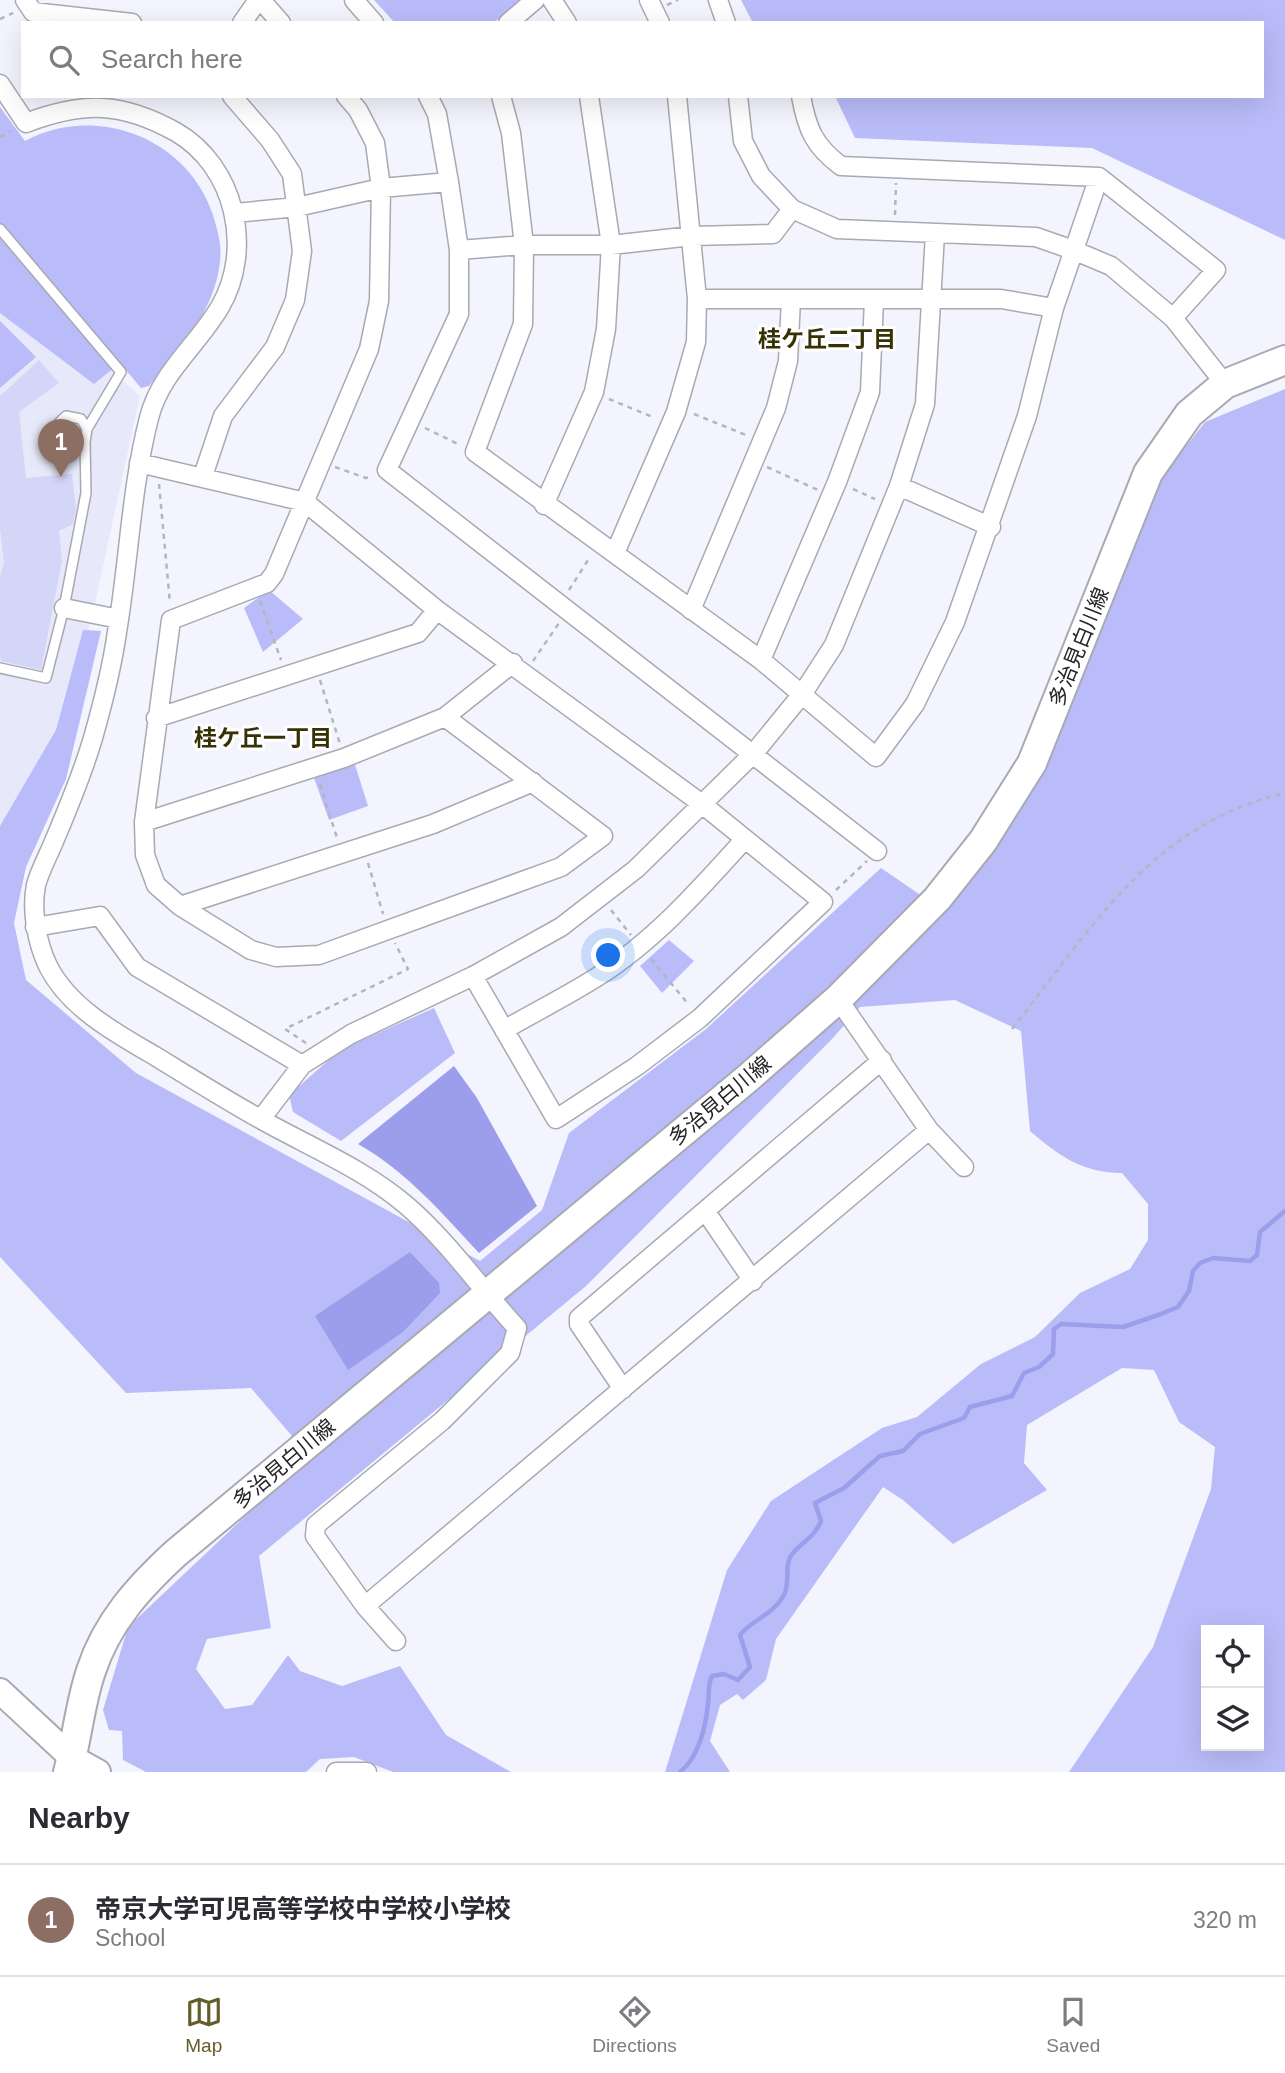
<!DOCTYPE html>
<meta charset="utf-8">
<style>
body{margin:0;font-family:Arial,"Noto Sans JP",sans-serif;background:#f2f2f3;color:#2b2b33}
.controls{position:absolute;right:21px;bottom:21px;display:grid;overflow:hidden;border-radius:0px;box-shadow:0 7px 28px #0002}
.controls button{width:63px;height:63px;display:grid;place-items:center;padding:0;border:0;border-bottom:2px solid #e1e1e2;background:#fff;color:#2b2b33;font:35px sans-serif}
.you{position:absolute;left:609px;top:956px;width:24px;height:24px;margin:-18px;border:5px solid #fff;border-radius:50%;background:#1a73e8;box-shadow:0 0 0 10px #1a73e833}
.badge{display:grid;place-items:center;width:46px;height:46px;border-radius:50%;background:#635d29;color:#fff;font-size:23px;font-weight:700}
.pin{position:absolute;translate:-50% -58px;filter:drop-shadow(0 2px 4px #0008)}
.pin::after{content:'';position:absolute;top:37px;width:24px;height:21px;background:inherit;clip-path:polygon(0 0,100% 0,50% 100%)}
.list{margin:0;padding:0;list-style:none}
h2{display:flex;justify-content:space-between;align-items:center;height:91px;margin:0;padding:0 28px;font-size:30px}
h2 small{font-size:23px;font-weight:400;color:#7c7c81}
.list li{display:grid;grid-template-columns:46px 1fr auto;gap:21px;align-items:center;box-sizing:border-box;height:112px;padding:0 28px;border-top:2px solid #e1e1e2}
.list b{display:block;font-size:26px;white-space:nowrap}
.list p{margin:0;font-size:23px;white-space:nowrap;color:#7c7c81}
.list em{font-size:23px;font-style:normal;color:#7c7c81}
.icon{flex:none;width:38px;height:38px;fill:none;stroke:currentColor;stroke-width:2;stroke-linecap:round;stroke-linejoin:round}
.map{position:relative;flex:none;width:1285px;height:1772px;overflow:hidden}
.search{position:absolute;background:#fff;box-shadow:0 7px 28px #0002;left:21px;right:21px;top:21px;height:77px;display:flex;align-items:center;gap:18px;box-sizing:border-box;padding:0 24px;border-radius:0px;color:#7c7c81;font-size:26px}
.sheet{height:203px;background:#fff}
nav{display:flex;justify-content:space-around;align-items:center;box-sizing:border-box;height:98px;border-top:2px solid #e1e1e2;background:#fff;font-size:19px;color:#7c7c81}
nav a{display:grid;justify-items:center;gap:4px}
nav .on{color:#635d29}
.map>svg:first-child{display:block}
.built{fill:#e7e9fa}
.green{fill:#b9bcf8;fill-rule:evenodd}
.water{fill:#9c9eeb}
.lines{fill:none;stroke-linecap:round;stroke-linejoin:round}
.stream{stroke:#9c9eeb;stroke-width:4.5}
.building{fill:#d3d6f6}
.lane-casing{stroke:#a8a9b2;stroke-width:12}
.street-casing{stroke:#a8a9b2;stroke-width:21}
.secondary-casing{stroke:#a8a9b2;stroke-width:28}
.primary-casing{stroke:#a8a9b2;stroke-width:32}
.path{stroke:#b4b5bd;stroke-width:2.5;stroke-dasharray:5 5;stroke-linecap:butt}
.lane{stroke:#fff;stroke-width:9}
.street{stroke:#fff;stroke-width:18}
.secondary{stroke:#fff;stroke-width:24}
.primary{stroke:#fff;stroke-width:28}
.labels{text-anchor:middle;stroke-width:6;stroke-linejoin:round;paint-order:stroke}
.street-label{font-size:21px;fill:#26262a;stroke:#fff}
.neighbourhood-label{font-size:23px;font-weight:bold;fill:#373206;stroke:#fff}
</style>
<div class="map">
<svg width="1285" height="1772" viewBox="0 0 1285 1772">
<rect width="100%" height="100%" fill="#f3f4fe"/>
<path class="built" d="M 0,270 L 140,396 L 95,603 L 57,752 L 0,834 Z"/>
<path class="green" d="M 374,0 L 523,0 L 493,23 L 395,23 Z
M 741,0 L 1285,0 L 1285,240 L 1092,148 L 855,138 L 835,96 L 1262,96 L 1262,23 L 753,23 Z
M 0,107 L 25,141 C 96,103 188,138 213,215 C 218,232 222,245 220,262 C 214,313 180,348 149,386 L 141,388 L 120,363 L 94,384 L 0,313 Z
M 0,321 L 36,357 L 0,388 Z
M 1285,389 L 1285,1772 L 1069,1772 L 1153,1647 L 1211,1489 L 1215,1447 L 1179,1422 L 1154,1370 L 1122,1368 L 1027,1425 L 1024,1463 L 1047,1490 L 953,1544 L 903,1500 L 883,1487 L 776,1639 L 766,1680 L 743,1700 L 737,1694 L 720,1705 L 710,1741 L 730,1772 L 665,1772 L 727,1570 L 771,1501 L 882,1428 L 917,1417 L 981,1364 L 1035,1337 L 1080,1293 L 1130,1269 L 1148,1240 L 1148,1204 L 1122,1173 C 1083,1173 1059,1156 1030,1131 L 1021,1031 L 955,1000 L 860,1007 L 832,1039 L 586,1286 L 259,1556 L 271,1628 L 207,1639 L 196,1669 L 225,1709 L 252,1705 L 288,1655 L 300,1671 L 342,1686 L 400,1666 L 446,1735 L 511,1772 L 393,1772 L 354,1757 L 320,1759 L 306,1772 L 146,1772 L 123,1760 L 122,1731 L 109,1730 L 103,1710 L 128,1627 L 309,1456 L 251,1388 L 126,1393 L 0,1257 L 0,826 L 56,730 L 83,630 L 101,631 L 66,779 L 26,867 L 14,923 L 26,980 L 136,1073 L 480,1261 L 542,1210 L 569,1133 L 706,1029 L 881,868 L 941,909 L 996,840 L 1160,480 L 1205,422 ZM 1206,1630 L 1259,1630 L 1259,1746 L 1206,1746 Z
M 269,590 L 303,619 L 263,652 L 244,608 Z
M 355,765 L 368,806 L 329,820 L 314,778 Z
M 669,940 L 694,961 L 662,993 L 640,966 Z
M 434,1008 L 455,1053 L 341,1141 L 293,1112 L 289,1095 L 340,1050 Z"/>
<path class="water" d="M 454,1066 L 477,1098 L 537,1206 L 479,1253 C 442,1213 406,1171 358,1144 Z
M 410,1252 L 439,1283 L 440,1293 L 403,1332 L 348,1370 L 315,1316 Z"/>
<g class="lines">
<path class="stream" d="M 680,1772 C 699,1757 706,1726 708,1703 C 710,1692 707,1686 712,1676 L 724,1674 L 738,1680 L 750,1667 L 740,1635 C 753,1619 773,1615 784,1595 C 791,1581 783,1564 793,1553 C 805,1539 813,1539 821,1521 L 815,1503 L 844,1488 L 880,1456 L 903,1451 L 920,1434 L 964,1418 L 970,1407 L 1012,1396 L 1024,1373 L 1039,1367 L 1053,1354 L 1054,1329 L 1061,1324 L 1123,1327 L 1161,1314 L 1178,1307 L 1189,1291 L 1193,1271 L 1200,1263 L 1213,1258 L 1250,1261 L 1257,1255 L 1260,1232 L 1285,1211"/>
</g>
<path class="building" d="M 39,360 L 59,383 L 19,412 L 26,478 L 72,474 L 76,509 L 73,524 L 59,531 L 62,561 L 41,670 L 1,661 L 0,654 L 0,576 L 4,563 L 0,528 L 0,396 Z"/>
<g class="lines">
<defs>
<path id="lane" d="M 0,229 L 121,372 L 87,429 L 85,442 L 75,450 L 59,446 C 52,433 54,426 66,416 L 81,419 L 87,429
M 0,668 L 46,678 L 64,608 L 86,493 L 85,442"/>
<path id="street" d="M 25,0 L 33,12 L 132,23
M 261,0 L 281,23
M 354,0 L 374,23
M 552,0 L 567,23
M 649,0 L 660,23
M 718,0 L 726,23
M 242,23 L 258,0
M 508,23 L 535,0
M 0,84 L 26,123 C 84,101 122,102 176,132 C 235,166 254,249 220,307 C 197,346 160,373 149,418 C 131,488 129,561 117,632 C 112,667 103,703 93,738 C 83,772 69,806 55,839 C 49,854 40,870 36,885 C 31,911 37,943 48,966 C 69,1008 117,1034 155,1056 C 191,1078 226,1100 262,1120 C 310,1147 364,1169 406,1205 C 447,1240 480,1288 517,1328 L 510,1353 L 442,1421 L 316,1525 L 315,1536 L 365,1606 L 396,1641
M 346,96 L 358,110 L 375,143 L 381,188 L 379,301 L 369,349 L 274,574 L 267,583 L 171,620 L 144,822 L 145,855 L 156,885 L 180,906 L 251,950 L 276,957 L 319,955 L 561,867 L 603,836 L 445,717
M 428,96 L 437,114 L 449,182 L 459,250 L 459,314 L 387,470 L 877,851
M 501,96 L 511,133 L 524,245 L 523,324 L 475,452 L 761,660 L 876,757 L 915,704 L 955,622 L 1027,416 L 1054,308 L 1099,177
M 738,96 L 743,141 L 761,176 L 792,209 L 837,229 L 1036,237 L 1073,250 L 1111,266 L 1173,318 L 1225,384
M 801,96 C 807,129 814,146 841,166 L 1099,177 L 1216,270 L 1173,318
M 235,213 L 297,207 L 381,188 L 449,182
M 459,250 L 524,245 L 611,245 L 692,236 L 773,234 L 792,209
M 697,299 L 1001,299 L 1054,308
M 139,463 L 305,502 L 437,610 L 702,804 L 823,902 L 700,1018 L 637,1066 L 556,1119 L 473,976
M 203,476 L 223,416 L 275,347 L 295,300 L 302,251 L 292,174 L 270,140 L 232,96
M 899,486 L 991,527
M 544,505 L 594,392 L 606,329 L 611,245 L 589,96
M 615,553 L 676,412 L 696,342 L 697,299 L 677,96
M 64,608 L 119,619
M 691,610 L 776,408 L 788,361 L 791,299
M 761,660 L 837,482 L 870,392 L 874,300
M 156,718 L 418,633 L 437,610
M 144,822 L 344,758 L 445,717 L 513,663
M 180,906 L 433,824 L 533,782
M 35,927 L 100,916 L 137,967 L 302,1065
M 838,999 L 929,1130 L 964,1167
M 504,1030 C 535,1012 567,996 597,977 C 654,941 700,889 745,839
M 261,1119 L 302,1065 L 351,1034 L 473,976 L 561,927 L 636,869 L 754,753 L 803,693 L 834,645 L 899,486 L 925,404 L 935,234
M 706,1212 L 753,1281
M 623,1389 L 579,1324 L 579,1318 L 882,1060
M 365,1606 L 929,1130
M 336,1772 L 367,1772"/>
<path id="secondary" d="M 0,1691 L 71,1757 L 98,1772"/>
<path id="primary" d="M 68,1772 C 77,1739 80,1703 91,1671 C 107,1622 139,1587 176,1553 L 748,1078 L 838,999 L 937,899 L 983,841 L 1032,763 L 1148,473 L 1189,414 L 1225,384 L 1285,360"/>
</defs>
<use href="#lane" class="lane-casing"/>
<use href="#street" class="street-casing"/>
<use href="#secondary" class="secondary-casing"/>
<use href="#primary" class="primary-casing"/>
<path class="path" d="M 667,5 L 678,0
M 0,19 L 13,13
M 0,137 L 11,131
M 895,215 L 896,183
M 609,399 L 655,418
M 694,414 L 746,435
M 425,428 L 460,445
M 335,467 L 366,478 L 372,476
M 767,467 L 818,490
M 159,484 L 170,603
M 853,489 L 875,499
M 569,590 L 590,557
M 260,601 L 281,660
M 533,661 L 559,623
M 320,680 L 340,744
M 320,784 L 337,838
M 368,863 L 383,914
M 836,890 L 867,861
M 611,910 L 631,935
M 651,959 L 689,1005
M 1012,1029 C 1091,929 1152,824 1285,793
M 306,1043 L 285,1029 L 408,969 L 395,943"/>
<use href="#lane" class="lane"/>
<use href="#street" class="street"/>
<use href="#secondary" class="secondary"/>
<use href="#primary" class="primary"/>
</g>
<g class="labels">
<g class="street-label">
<text transform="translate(1079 647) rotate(-68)" y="7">多治見白川線</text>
<text transform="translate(720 1101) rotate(-40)" y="7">多治見白川線</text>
<text transform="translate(284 1464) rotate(-40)" y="7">多治見白川線</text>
</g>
<g class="neighbourhood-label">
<text x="827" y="347">桂ケ丘二丁目</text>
<text x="263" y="746">桂ケ丘一丁目</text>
</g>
</g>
</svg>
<div class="controls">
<button><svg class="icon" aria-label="locate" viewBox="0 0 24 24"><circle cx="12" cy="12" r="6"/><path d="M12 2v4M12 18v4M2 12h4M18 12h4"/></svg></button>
<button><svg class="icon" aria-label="layers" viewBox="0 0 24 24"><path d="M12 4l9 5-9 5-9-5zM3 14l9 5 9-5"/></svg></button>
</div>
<div class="you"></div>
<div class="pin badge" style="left:61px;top:477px;background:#8d6e63">1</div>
<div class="search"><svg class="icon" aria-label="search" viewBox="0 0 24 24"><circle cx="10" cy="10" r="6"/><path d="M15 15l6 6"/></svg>Search here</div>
</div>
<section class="sheet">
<h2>Nearby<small></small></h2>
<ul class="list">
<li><span class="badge" style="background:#8d6e63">1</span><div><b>帝京大学可児高等学校中学校小学校</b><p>School</p></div><em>320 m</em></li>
</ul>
</section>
<nav>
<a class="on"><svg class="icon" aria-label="map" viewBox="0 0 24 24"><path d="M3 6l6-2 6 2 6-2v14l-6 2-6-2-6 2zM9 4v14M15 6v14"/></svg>Map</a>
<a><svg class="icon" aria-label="directions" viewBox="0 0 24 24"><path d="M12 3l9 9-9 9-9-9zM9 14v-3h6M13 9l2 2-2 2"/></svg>Directions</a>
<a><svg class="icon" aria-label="saved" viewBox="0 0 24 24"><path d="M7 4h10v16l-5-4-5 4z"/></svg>Saved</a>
</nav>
